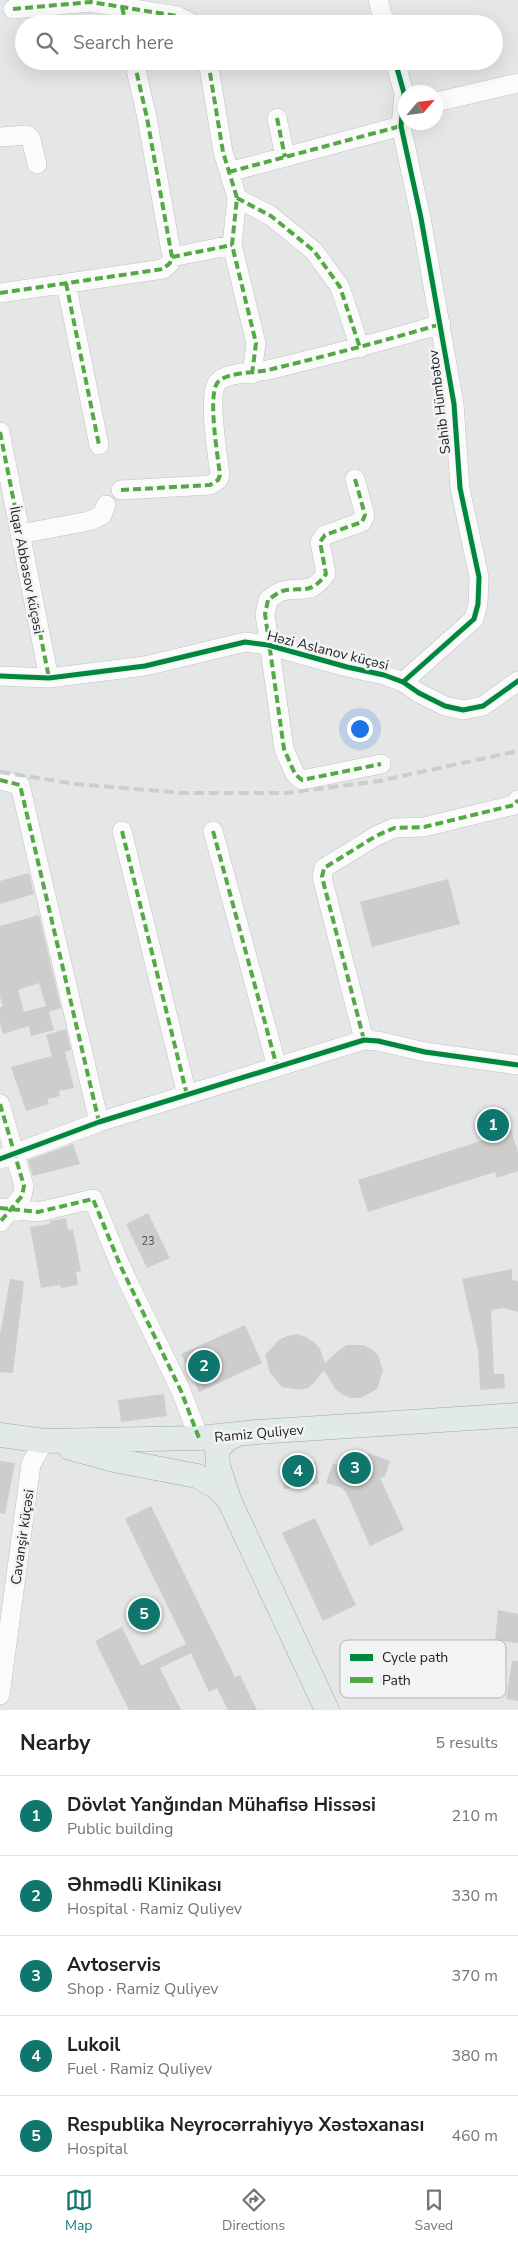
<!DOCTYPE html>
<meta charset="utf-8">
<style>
body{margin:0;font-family:"Nunito Sans",sans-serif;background:#f2f2f2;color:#222}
.compass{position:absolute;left:398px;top:85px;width:45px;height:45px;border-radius:50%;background:#fff;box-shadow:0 5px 20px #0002;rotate:62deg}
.you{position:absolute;left:359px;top:728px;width:18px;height:18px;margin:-12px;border:4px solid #fff;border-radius:50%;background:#1a73e8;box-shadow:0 0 0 8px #1a73e833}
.badge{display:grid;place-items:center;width:32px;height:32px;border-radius:50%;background:#0f766e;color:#fff;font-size:16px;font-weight:700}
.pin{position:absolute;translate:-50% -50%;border:2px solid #fff;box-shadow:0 1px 5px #0006}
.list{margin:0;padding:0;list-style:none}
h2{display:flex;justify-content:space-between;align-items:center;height:65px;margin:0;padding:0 20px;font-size:21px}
h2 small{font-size:16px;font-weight:400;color:#767676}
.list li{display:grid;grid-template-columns:32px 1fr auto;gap:15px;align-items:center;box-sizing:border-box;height:80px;padding:0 20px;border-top:1px solid #e0e0e0}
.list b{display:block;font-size:19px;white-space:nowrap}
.list p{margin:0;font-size:16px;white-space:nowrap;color:#767676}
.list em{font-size:16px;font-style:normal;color:#767676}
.icon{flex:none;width:28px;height:28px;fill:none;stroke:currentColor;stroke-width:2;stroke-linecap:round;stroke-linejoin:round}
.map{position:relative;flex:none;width:518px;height:1710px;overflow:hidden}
.search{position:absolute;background:#fff;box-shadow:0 5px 20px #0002;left:15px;right:15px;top:15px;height:55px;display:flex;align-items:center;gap:12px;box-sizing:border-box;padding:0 18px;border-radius:28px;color:#767676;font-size:19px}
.sheet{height:465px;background:#fff}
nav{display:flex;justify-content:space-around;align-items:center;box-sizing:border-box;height:70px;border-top:1px solid #e0e0e0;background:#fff;font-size:14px;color:#767676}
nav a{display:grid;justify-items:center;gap:2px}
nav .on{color:#0f766e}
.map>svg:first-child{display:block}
.building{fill:#cdcdcc;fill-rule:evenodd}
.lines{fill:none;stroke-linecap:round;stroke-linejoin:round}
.minor-casing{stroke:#c0c1c1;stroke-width:20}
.major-casing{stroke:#9daba7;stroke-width:25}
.minor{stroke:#fbfbfb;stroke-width:19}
.major{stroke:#e2eae8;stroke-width:24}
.rail{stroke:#cccdcd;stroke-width:4;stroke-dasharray:10 5;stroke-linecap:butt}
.quiet{stroke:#53aa44;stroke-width:4;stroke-dasharray:8 4;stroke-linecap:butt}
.cycleway-casing{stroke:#f1f3f5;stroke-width:8}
.cycleway{stroke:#00873e;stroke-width:5}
.labels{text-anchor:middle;stroke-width:5;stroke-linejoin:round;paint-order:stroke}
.number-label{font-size:11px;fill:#4e4e4f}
.street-label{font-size:14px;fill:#232324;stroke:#f1f3f5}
.key{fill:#f1f3f5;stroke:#b3b5b6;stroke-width:1}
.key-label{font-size:14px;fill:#232324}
</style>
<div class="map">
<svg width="518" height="1710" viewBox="0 0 518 1710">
<rect width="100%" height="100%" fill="#e5e6e6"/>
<path class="building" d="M 29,873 L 34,894 L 0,904 L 0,881 Z
M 448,879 L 460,924 L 372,947 L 360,902 Z
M 39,915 L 61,1008 L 49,1012 L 54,1030 L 31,1036 L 29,1026 L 3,1034 L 0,1023 L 0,1007 L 3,1006 L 0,997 L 0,926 ZM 39,983 L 46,1006 L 24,1012 L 18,990 Z
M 66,1029 L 71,1050 L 65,1052 L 74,1088 L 59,1091 L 60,1096 L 47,1099 L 49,1104 L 26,1111 L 11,1067 L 52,1056 L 46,1035 Z
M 504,1108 L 518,1152 L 518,1171 L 497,1178 L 495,1172 L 368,1212 L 358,1180 L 484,1140 L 477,1117 Z
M 73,1144 L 80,1164 L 33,1176 L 28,1160 Z
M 148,1213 L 170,1258 L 147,1268 L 126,1224 Z
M 66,1218 L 68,1230 L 73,1229 L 81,1271 L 76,1272 L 78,1285 L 61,1288 L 60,1285 L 41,1288 L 30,1227 L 50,1224 L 49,1221 Z
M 512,1269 L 512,1280 L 518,1281 L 518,1312 L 504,1308 L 491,1310 L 494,1374 L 504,1374 L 505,1388 L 480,1390 L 478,1350 L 462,1279 Z
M 10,1279 L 24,1281 L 13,1373 L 0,1372 L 0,1335 Z
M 245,1325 L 262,1363 L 199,1392 L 181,1354 Z
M 297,1334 L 306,1337 L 314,1342 L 320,1349 L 325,1363 L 340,1349 L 347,1345 L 364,1345 L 371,1349 L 378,1355 L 383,1371 L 377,1389 L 361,1398 L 351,1398 L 343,1395 L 335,1389 L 324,1370 L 315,1382 L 308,1388 L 299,1390 L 282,1387 L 270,1373 L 265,1355 L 279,1340 L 287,1336 Z
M 164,1394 L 167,1416 L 121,1422 L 118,1400 Z
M 368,1453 L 390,1461 L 385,1476 L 380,1478 L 404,1530 L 370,1546 L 347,1494 L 342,1488 L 326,1483 L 333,1463 L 348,1468 L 351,1460 L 364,1465 Z
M 0,1461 L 15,1463 L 5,1514 L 0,1513 Z
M 316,1462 L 319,1484 L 284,1489 L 280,1467 Z
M 151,1506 L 235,1677 L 240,1675 L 257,1710 L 228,1710 L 217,1688 L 209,1692 L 191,1653 L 160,1668 L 181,1710 L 129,1710 L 95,1641 L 122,1627 L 141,1666 L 186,1644 L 125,1519 Z
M 315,1518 L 356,1605 L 323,1621 L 282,1533 Z
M 498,1610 L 518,1614 L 518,1643 L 495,1640 Z
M 512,1661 L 518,1661 L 518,1701 L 506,1699 Z"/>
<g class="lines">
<defs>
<path id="minor" d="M 378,0 L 385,24
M 13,9 L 91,2 L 177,16 L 193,24
M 208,61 L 223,152 L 237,198 L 232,245 L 256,343 L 252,374
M 395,61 L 404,93 L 401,126 L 421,218 L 454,404 L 460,488 L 479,577 L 478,604 L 474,619 L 403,682
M 436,102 L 518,83
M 277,118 L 285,157
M 0,137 L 27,135 L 31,139 L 37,164
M 229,172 L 401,126
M 237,198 L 271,216 L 314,251 L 340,287 L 360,348
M 172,257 L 232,245
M 66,283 L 99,445
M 0,293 L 163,269 L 170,263 L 172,257 L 147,118 L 134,61
M 0,432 L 49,678
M 355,479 L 365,515 L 362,522 L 325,535 L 320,542 L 326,574 C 310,596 303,586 282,591 C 277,593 272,597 268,600 L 265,614 L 284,749 L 295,774 L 302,780 L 381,764
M 121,490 L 210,485 L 218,480 L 220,475 C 218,458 207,393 218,382 C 227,372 254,373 268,370 C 326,356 384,341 441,324
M 20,534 L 89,521 L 102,515 L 106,505
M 0,676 L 49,678 L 145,666 L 245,642 L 268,645 L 347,667 L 384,675 L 403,682 L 419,693 L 445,706 L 463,710 L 483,706 L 518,681
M 0,780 L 20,785 L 99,1122
M 122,831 L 187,1095
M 213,831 L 277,1067
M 364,1040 L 322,877 L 324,868 L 376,836 L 394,828 L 424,827 L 514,805 L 518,800
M 0,1104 L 24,1186 L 22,1196 L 0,1222
M 0,1159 L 99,1122 L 364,1040 L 378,1041 L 425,1052 L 518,1065
M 0,1208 L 38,1212 L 93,1199 L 121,1267 L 181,1391 L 199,1438
M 0,1695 L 31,1464 L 44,1441"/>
<path id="major" d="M 238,1434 L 227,1439 L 217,1450 L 218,1466 L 230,1502 L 327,1710
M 0,1435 L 44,1441 L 199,1438 L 257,1432 L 518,1415
M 70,1448 L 114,1460 L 197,1476 L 218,1488 L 230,1501"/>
</defs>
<use href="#minor" class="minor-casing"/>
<use href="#major" class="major-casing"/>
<use href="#minor" class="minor"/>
<use href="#major" class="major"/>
<path class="rail" d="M 0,772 L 76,784 L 183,793 L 286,793 L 379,781 L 518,751"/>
<path class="quiet" d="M 122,7 L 126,24
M 13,9 L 91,2 L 177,16 L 193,24
M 208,61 L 223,152 L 237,198 L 232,245 L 256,343 L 252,374
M 277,118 L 285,157
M 229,172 L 401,126
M 237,198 L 271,216 L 314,251 L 340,287 L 360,348
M 172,257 L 232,245
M 66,283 L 99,445
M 0,293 L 163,269 L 170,263 L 172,257 L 147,118 L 134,61
M 0,432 L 49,678
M 355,479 L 365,515 L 362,522 L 325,535 L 320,542 L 326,574 C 310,596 303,586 282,591 C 277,593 272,597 268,600 L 265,614 L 284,749 L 295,774 L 302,780 L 381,764
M 121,490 L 210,485 L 218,480 L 220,475 C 218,458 207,393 218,382 C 227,372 254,373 268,370 C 326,356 384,341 441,324
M 0,780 L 20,785 L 99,1122
M 122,831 L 187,1095
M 213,831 L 277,1067
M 364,1040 L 322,877 L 324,868 L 376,836 L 394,828 L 424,827 L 514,805 L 518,800
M 0,1104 L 24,1186 L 22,1196 L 0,1222
M 0,1208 L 38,1212 L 93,1199 L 121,1267 L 181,1391 L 199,1438"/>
<defs>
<path id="cycleway" d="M 395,61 L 404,93 L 401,126 L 421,218 L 454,404 L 460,488 L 479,577 L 478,604 L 474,619 L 403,682
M 0,676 L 49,678 L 145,666 L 245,642 L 268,645 L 347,667 L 384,675 L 403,682 L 419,693 L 445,706 L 463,710 L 483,706 L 518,681
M 0,1159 L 99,1122 L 364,1040 L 378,1041 L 425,1052 L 518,1065"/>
</defs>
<use href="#cycleway" class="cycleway-casing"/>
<use href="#cycleway" class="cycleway"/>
</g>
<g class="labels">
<g class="number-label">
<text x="148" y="1245">23</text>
</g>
<g class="street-label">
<text transform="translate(439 402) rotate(-97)" y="5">Sahib Hümbətov</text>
<text transform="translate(27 570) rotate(79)" y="5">İlqar Abbasov küçəsi</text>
<text transform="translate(328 650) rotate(14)" y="5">Həzi Aslanov küçəsi</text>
<text transform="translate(259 1433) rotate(-5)" y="5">Ramiz Quliyev</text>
<text transform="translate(22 1537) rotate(-82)" y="5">Cavanşir küçəsi</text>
</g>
</g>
<rect x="340" y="1640" width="166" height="58" rx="8" class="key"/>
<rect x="350" y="1654" width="23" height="7" fill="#00873e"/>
<rect x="350" y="1677" width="23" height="6" fill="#53aa44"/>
<g class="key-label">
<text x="382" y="1662">Cycle path</text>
<text x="382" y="1685">Path</text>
</g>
</svg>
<svg class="compass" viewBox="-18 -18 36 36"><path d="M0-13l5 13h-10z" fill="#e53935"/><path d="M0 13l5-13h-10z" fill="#767676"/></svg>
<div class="you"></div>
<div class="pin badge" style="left:493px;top:1125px">1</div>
<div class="pin badge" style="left:204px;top:1366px">2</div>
<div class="pin badge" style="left:355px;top:1468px">3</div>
<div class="pin badge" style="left:298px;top:1471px">4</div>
<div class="pin badge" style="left:144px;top:1614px">5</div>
<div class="search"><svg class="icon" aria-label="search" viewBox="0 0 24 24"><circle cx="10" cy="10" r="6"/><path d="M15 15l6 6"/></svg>Search here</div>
</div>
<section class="sheet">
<h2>Nearby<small>5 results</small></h2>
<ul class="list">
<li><span class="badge">1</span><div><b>Dövlət Yanğından Mühafisə Hissəsi</b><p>Public building</p></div><em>210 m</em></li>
<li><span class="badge">2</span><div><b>Əhmədli Klinikası</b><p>Hospital · Ramiz Quliyev</p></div><em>330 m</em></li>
<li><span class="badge">3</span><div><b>Avtoservis</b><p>Shop · Ramiz Quliyev</p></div><em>370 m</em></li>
<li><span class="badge">4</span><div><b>Lukoil</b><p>Fuel · Ramiz Quliyev</p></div><em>380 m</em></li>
<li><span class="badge">5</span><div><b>Respublika Neyrocərrahiyyə Xəstəxanası</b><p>Hospital</p></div><em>460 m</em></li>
</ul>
</section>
<nav>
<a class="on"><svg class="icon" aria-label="map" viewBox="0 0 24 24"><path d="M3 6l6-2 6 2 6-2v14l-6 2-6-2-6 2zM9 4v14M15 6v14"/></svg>Map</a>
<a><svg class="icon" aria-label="directions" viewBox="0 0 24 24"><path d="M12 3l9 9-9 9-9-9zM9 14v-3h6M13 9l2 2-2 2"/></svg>Directions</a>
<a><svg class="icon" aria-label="saved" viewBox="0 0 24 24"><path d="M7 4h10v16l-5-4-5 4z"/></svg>Saved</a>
</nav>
